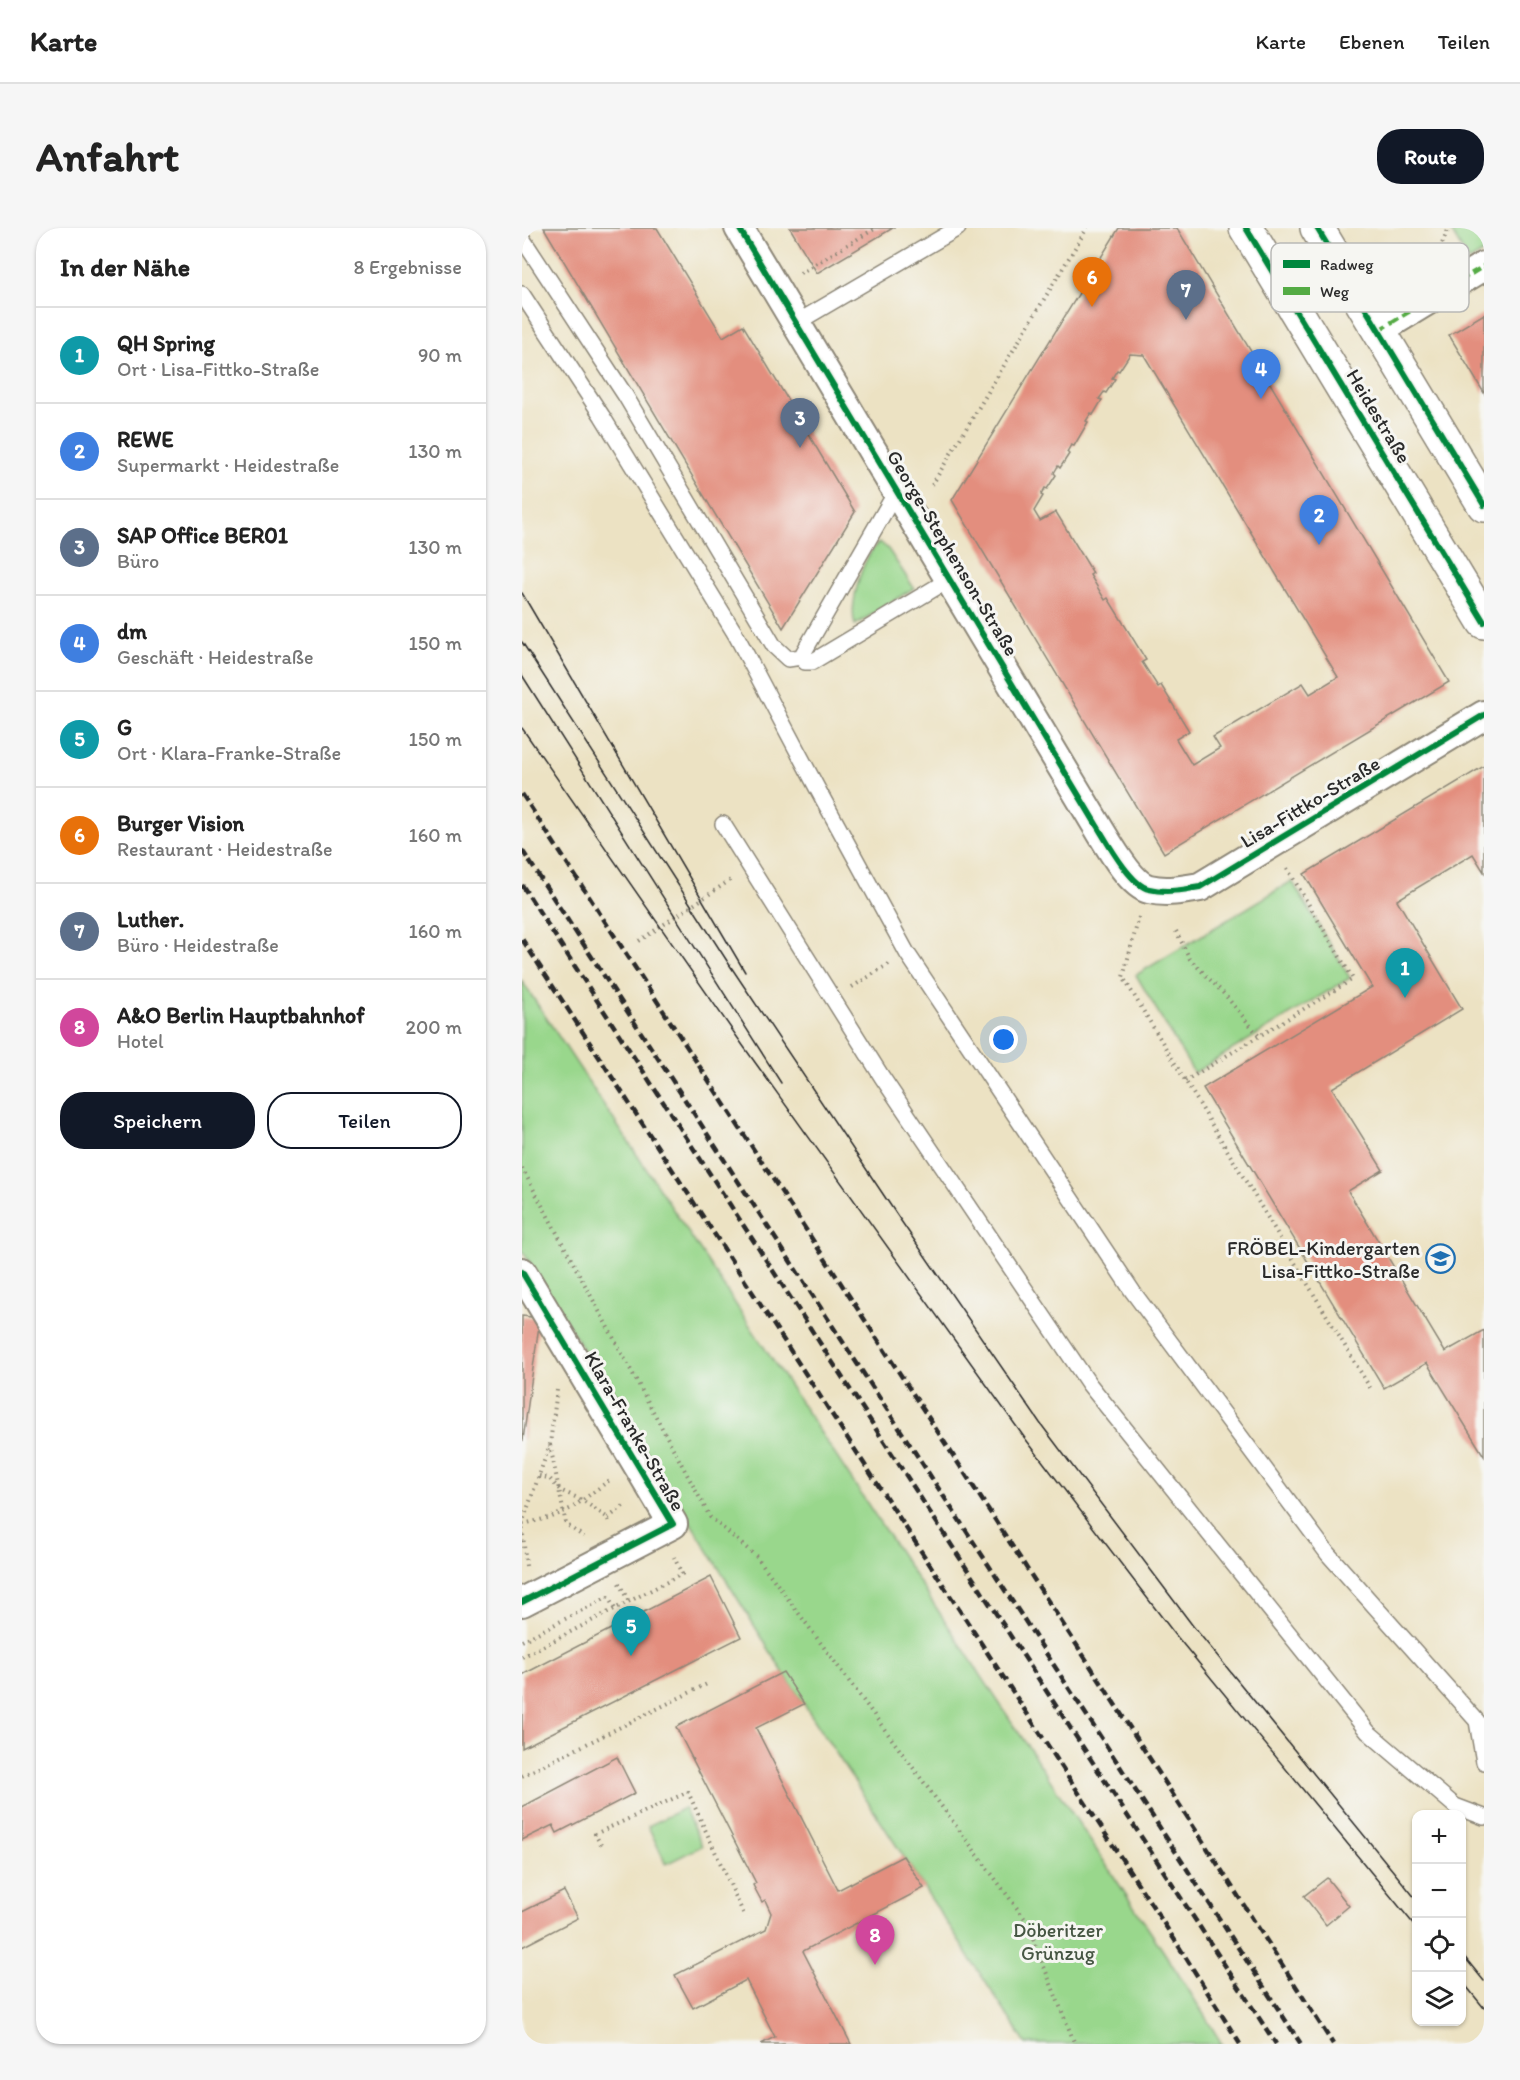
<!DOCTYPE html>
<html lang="de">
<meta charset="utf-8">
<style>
body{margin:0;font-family:Itim,sans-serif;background:#f6f6f6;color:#222}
.controls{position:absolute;right:18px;bottom:18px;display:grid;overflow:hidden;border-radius:12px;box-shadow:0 2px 4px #0004}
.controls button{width:54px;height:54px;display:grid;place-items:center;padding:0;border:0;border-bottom:2px solid #e0e0e0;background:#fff;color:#222;font:30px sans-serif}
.you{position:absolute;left:482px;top:812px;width:21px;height:21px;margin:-15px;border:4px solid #fff;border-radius:50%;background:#1a73e8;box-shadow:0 0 0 9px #1a73e833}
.badge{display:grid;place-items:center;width:39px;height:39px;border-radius:50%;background:#111827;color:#fff;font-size:20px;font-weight:700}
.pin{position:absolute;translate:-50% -50px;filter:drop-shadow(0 2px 3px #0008)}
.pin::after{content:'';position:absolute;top:32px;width:21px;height:18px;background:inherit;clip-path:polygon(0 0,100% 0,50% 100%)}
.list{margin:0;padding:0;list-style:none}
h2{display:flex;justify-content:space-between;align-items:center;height:78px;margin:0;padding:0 24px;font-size:26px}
h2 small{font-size:20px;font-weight:400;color:#767676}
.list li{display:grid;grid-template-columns:39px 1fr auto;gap:18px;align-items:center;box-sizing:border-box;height:96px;padding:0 24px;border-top:2px solid #e0e0e0}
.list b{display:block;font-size:22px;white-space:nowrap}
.list p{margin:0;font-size:20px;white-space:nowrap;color:#767676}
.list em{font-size:20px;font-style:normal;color:#767676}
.actions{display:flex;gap:12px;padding:18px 24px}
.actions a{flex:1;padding:14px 0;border:2px solid #111827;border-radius:24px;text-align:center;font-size:21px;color:#111827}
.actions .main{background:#111827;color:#fff}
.icon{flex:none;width:33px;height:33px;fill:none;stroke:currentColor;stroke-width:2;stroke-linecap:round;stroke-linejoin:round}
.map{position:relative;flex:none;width:962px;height:1816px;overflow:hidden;border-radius:24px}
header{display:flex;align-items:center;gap:36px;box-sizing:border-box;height:84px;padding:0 30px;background:#fff;border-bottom:2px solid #e0e0e0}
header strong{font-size:28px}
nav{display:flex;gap:33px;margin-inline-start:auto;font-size:21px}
.intro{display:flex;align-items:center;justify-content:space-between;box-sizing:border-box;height:144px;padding:0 36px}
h1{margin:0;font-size:42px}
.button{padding:15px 27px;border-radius:24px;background:#111827;color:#fff;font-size:21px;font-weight:700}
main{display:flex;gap:36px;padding:0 36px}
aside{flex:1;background:#fff;border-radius:24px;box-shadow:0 2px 4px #0004}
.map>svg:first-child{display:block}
.green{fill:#99d78c;stroke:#62815c;stroke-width:1.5}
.building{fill:#e38e7e;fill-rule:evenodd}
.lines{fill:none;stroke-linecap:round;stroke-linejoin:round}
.lane-casing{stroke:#8c8677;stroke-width:18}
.street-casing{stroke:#8c8677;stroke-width:32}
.primary-casing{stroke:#8c8677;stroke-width:36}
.path{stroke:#8c8677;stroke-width:4;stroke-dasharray:1.5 4.5;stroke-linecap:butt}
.lane{stroke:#fff;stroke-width:15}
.street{stroke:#fff;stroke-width:28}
.primary{stroke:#fff;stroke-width:33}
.tram{stroke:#2b2b2b;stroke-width:1.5}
.rail{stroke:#2b2b2b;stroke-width:4.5;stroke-dasharray:9 4.5;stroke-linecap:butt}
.quiet{stroke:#54ab44;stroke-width:4.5;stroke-dasharray:9 4.5;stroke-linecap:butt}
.cycleway-casing{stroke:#f6f6f2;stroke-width:10}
.cycleway{stroke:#00873e;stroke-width:6}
.labels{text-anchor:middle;stroke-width:6;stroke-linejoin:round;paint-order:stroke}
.street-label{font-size:20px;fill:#2b2b2b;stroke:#f6f6f2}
.poi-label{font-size:20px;fill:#2b2b2b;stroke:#f6f6f2;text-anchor:end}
.park-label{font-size:20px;fill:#465643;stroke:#f6f6f2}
.key{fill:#f6f6f2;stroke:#b9b9b6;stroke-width:1.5}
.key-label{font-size:16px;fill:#2b2b2b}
</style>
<header>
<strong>Karte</strong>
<nav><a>Karte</a><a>Ebenen</a><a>Teilen</a></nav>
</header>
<div class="intro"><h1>Anfahrt</h1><a class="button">Route</a></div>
<main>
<aside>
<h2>In der Nähe<small>8 Ergebnisse</small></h2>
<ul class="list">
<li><span class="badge" style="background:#0f9aa8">1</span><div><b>QH Spring</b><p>Ort · Lisa-Fittko-Straße</p></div><em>90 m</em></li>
<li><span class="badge" style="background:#3f7fe0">2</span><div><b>REWE</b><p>Supermarkt · Heidestraße</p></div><em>130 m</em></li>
<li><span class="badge" style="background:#5c6f8a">3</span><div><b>SAP Office BER01</b><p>Büro</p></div><em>130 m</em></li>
<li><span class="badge" style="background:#3f7fe0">4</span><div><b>dm</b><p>Geschäft · Heidestraße</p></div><em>150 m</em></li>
<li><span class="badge" style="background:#0f9aa8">5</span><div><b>G</b><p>Ort · Klara-Franke-Straße</p></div><em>150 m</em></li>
<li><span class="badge" style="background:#e8710a">6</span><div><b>Burger Vision</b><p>Restaurant · Heidestraße</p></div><em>160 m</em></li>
<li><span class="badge" style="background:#5c6f8a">7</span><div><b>Luther.</b><p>Büro · Heidestraße</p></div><em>160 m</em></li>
<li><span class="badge" style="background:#d1479c">8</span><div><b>A&amp;O Berlin Hauptbahnhof</b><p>Hotel</p></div><em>200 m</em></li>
</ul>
<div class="actions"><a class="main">Speichern</a><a>Teilen</a></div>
</aside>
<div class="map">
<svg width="962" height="1816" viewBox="0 0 962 1816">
<rect width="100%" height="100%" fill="#f6f6f2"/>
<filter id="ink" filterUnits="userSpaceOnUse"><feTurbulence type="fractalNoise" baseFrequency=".0167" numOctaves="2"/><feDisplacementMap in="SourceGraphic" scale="12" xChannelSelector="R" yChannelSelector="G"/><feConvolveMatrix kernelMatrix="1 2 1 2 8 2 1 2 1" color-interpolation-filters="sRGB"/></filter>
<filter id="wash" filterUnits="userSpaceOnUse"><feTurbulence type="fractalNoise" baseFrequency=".008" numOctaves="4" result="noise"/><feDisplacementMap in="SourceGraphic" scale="24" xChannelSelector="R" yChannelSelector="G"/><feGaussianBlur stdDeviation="1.35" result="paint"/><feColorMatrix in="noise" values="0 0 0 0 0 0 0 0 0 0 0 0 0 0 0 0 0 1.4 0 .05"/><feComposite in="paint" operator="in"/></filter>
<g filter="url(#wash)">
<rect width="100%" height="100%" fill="#ece2c3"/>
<path class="green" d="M 927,0 L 962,0 L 962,24 L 947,33 Z
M 358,314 L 366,321 L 392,360 L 333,397 C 326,378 341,325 358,314 Z
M 770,653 L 828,750 L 672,845 L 614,747 Z
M 0,753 L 663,1756 L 700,1816 L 504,1816 L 261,1444 L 0,1022 Z
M 162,1580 L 180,1618 L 144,1636 L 126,1598 Z"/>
<g id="blocks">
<path class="building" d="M 22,0 L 135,0 L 201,109 L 221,97 L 333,284 L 261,400 Z
M 268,0 L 371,0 L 295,45 Z
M 597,0 L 655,0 L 927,454 L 642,625 L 430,272 ZM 608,126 L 622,127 L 816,449 L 788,466 L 781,455 L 691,509 L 698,520 L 670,537 L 654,511 L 667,503 L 639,457 L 636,459 L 620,434 L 624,432 L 586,370 L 583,372 L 568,347 L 571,345 L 534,284 L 518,293 L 512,283 L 521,268 L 519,267 L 523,260 L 525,261 L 534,247 L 532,245 L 536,238 L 538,240 L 547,226 L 545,224 L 549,217 L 552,218 L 566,194 L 564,193 L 569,185 L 571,187 L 580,172 L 577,171 L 582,164 L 584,165 L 593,151 L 590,150 L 595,142 L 597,143 Z
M 962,86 L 962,165 L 927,107 Z
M 962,538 L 962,644 L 951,626 L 875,672 L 940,781 L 810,860 L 861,942 L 826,963 L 923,1124 L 962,1102 L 962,1228 L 905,1135 L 862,1160 L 681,860 L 850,759 L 782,646 Z
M 0,1088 L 18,1090 L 1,1212 L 0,1211 Z
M 189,1349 L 219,1409 L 0,1520 L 0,1447 Z
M 261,1444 L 282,1476 L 234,1500 L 316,1662 L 381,1628 L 402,1660 L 281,1723 L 329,1816 L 239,1816 L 253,1809 L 224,1752 L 171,1780 L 153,1747 L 244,1701 L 249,1685 L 243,1672 L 240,1674 L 231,1657 L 234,1655 L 154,1499 Z
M 95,1529 L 113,1565 L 35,1605 L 31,1597 L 0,1612 L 0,1579 Z
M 805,1650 L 827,1678 L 804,1697 L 782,1668 Z
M 42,1663 L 56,1690 L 0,1719 L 0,1684 Z"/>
</g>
</g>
<g filter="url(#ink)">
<use href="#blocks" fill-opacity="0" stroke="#8c8677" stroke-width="1.5"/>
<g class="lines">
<defs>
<path id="lane" d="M 0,10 L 103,167 L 252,418 L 266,431 L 279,429 L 375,262
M 0,66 L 80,188 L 214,407 L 295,560 L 385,725 L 611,1064 L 806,1326 L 955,1493 L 962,1534
M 274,95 L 436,0
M 279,429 L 283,434 L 290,434 L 428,351
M 201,596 L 360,849 L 567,1156 L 846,1504 L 933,1578 L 962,1589"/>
<path id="street" d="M 217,0 L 574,596 C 584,612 608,657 627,661 C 644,665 661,662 678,659 L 962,487
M 857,102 L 962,38
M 0,1044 L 151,1296 L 0,1374"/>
<path id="primary" d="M 724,0 L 962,394
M 795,0 L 962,277"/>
</defs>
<use href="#lane" class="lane-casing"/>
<use href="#street" class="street-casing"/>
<use href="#primary" class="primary-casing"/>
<path class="path" d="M 913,32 L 927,0
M 278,45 L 354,0
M 410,257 L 565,0
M 617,689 L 601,749 L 850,1163
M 654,703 L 668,731 L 703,767 L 737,808
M 117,713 L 210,651
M 330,759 L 367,736
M 663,853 L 831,751 L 765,640
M 0,940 L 188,1289 L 235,1329 L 503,1691 L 553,1816
M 28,1217 L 44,1296 L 62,1309
M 17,1248 L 27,1250 L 38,1262 L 60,1272 L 86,1290 L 87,1296
M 86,1290 L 104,1276
M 1,1296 L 30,1289 L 50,1280 L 89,1251
M 4,1338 L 0,1296 L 28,1216 L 35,1162
M 97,1355 L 107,1374
M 0,1413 L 86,1369 L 93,1381
M 0,1429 L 160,1346 L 152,1329
M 0,1548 L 187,1455
M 79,1617 L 73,1606 L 166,1564 L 223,1689"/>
<use href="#lane" class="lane"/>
<use href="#street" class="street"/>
<use href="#primary" class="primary"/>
<path class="tram" d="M 0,365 L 223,744
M 0,414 L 207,736 L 377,990 L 518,1195 L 671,1398 L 894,1671
M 0,447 L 259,855
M 0,500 L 222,819 L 502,1209 L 652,1405 L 894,1699
M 940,1726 L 962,1753
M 940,1753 L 962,1780"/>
<path class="rail" d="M 0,566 L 569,1439 L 811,1816
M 0,622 L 779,1816
M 0,657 L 754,1816
M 0,711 L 654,1714 L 718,1816"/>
<path class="quiet" d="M 857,102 L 962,38"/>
<defs>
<path id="cycleway" d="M 217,0 L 574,596 C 584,612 608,657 627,661 C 644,665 661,662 678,659 L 962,487
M 724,0 L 962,394
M 795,0 L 962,277
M 0,1044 L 151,1296 L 0,1374"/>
</defs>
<use href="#cycleway" class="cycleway-casing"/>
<use href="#cycleway" class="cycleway"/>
</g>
</g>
<defs>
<symbol id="school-ring" viewBox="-11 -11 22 22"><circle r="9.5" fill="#f6f6f2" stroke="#1f6fb2" stroke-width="1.5"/><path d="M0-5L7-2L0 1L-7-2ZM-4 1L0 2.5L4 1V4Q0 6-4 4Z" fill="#1f6fb2"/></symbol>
</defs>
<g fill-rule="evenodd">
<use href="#school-ring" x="902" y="1014" width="33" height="33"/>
</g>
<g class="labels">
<g class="street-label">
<text transform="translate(857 188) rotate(59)" y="7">Heidestraße</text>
<text transform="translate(431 325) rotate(59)" y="7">George-Stephenson-Straße</text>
<text transform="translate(788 574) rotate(-31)" y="7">Lisa-Fittko-Straße</text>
<text transform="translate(113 1203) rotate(60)" y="7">Klara-Franke-Straße</text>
</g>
<g class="poi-label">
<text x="898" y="1027">FRÖBEL-Kindergarten<tspan x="898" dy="23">Lisa-Fittko-Straße</tspan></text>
</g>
<g class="park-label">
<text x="536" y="1709">Döberitzer<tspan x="536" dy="23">Grünzug</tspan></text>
</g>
</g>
<rect x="749" y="15" width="198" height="69" rx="9" class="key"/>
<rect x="761" y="32" width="27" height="8" fill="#00873e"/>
<rect x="761" y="59" width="27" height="8" fill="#54ab44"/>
<g class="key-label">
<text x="798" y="42">Radweg</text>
<text x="798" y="69">Weg</text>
</g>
</svg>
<div class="controls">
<button>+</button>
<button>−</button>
<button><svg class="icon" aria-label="locate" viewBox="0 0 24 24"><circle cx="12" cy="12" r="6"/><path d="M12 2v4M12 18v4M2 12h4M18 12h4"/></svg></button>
<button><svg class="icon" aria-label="layers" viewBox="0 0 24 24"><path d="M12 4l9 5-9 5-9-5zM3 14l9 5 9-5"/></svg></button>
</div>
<div class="you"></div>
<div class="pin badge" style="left:883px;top:770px;background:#0f9aa8">1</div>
<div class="pin badge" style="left:797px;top:317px;background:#3f7fe0">2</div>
<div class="pin badge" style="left:278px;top:220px;background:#5c6f8a">3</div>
<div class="pin badge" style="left:739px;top:171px;background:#3f7fe0">4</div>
<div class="pin badge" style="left:109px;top:1428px;background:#0f9aa8">5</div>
<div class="pin badge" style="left:570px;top:79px;background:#e8710a">6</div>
<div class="pin badge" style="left:664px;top:92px;background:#5c6f8a">7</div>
<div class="pin badge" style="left:353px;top:1737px;background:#d1479c">8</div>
</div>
</main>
